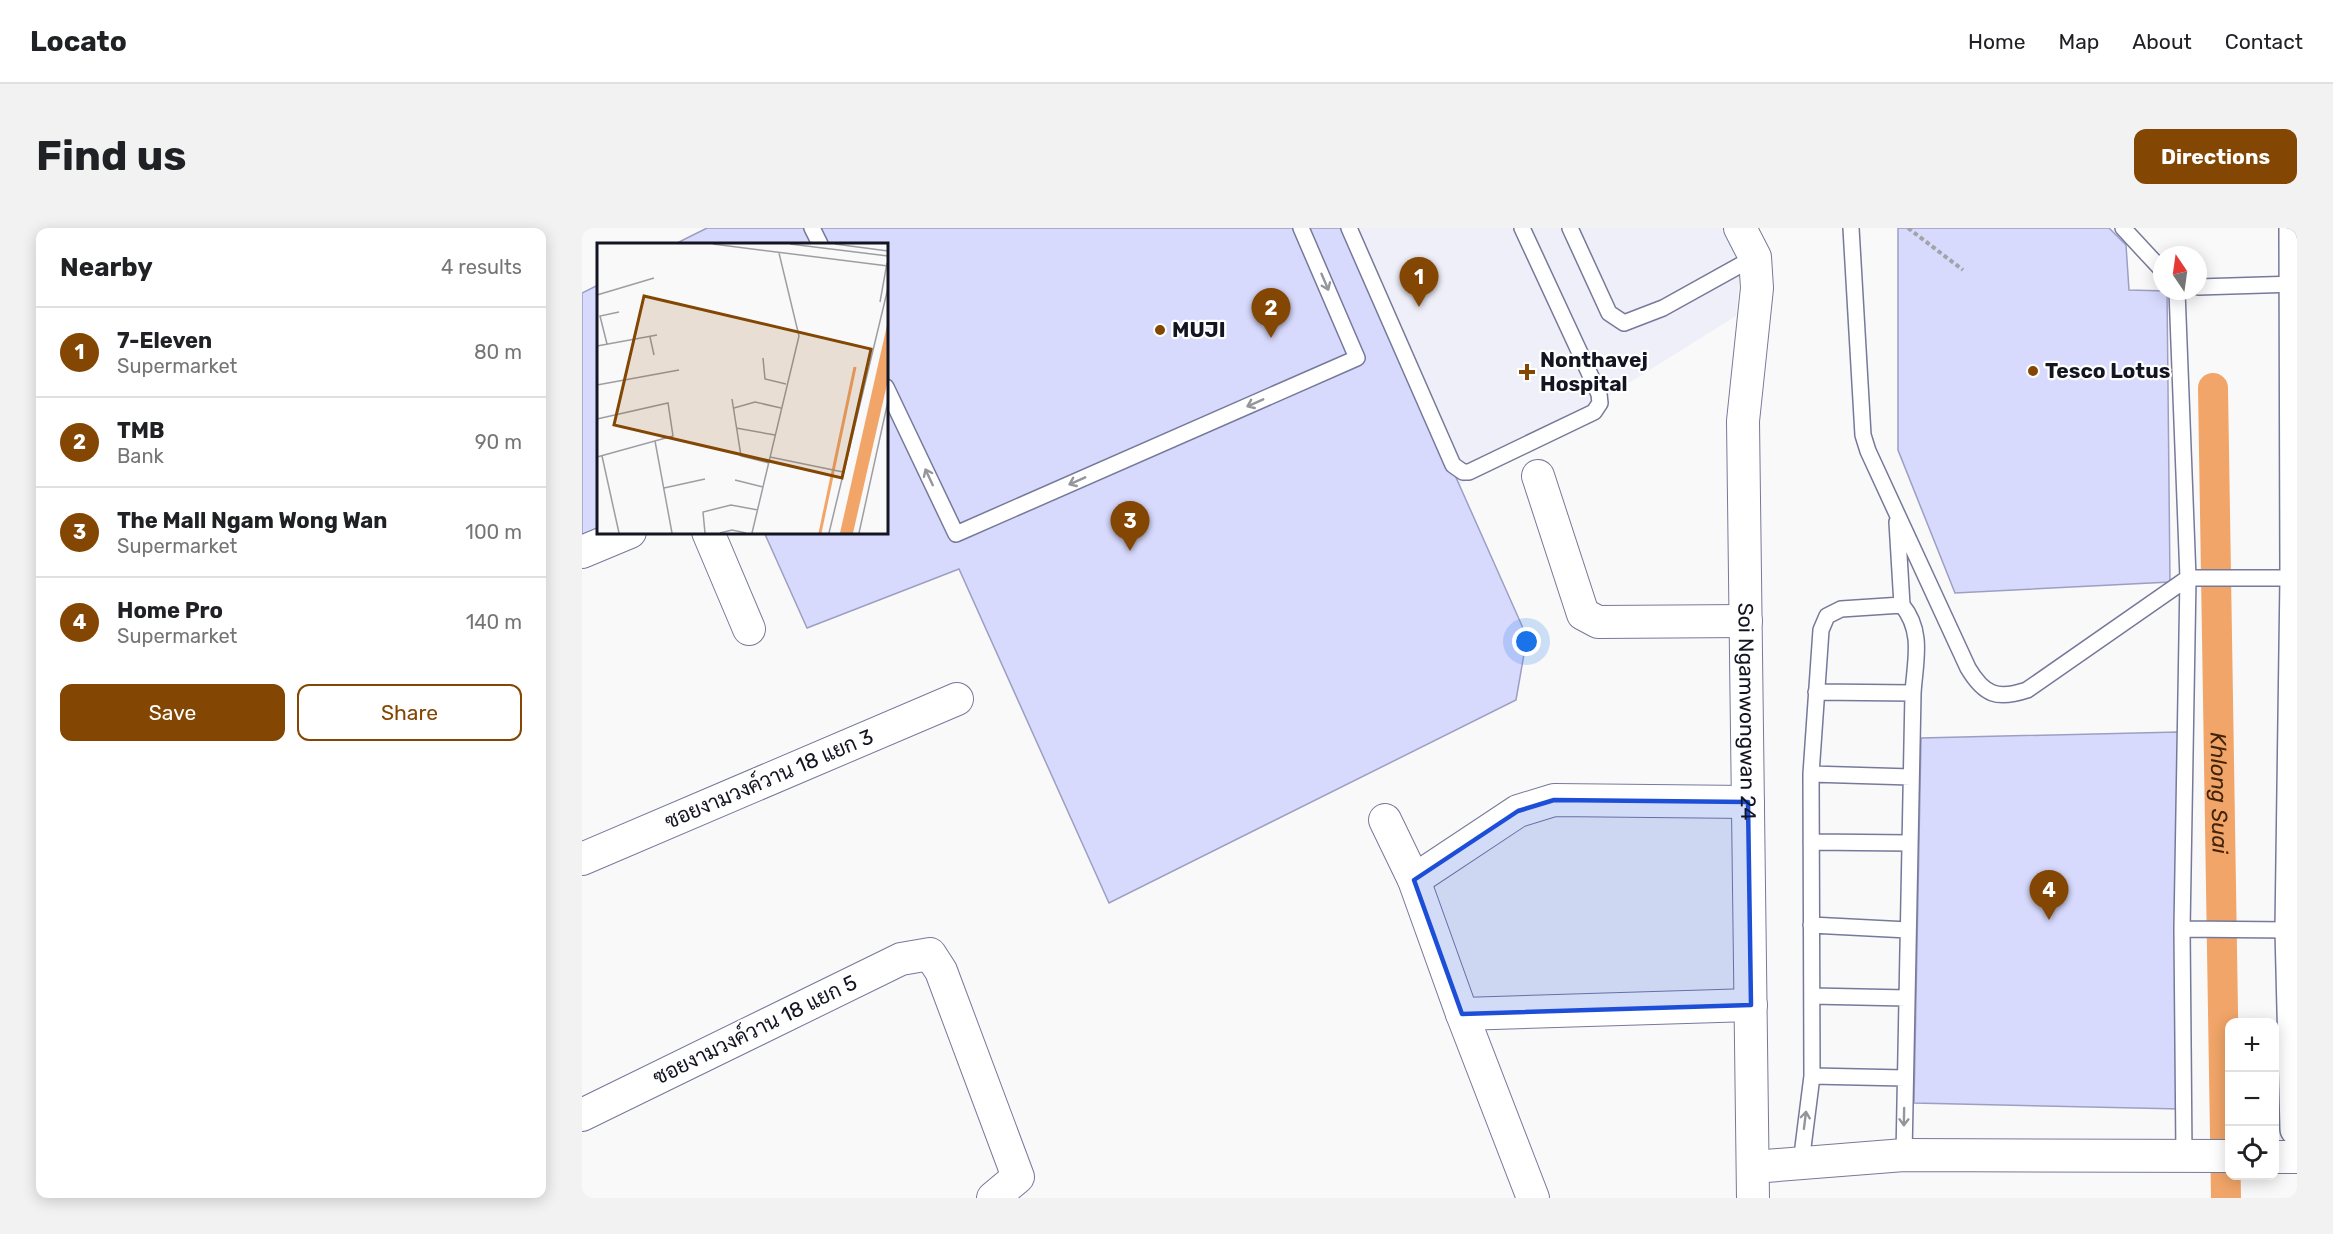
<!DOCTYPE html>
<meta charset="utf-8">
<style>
body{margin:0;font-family:Rubik,Sarabun,sans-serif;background:#f2f2f2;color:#202124}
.controls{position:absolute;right:18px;bottom:18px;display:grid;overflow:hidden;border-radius:12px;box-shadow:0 3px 15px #0003}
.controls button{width:54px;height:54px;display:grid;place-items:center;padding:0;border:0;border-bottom:2px solid #e0e0e0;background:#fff;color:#202124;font:30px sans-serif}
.compass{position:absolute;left:1571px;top:18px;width:54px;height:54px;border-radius:50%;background:#fff;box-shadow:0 3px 15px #0003;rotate:347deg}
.you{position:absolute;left:945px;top:414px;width:21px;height:21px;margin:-15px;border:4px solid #fff;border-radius:50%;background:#1a73e8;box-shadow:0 0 0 9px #1a73e833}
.badge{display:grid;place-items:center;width:39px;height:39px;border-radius:50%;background:#834603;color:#fff;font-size:20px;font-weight:700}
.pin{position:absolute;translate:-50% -50px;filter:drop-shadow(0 2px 3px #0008)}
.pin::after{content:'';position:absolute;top:32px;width:21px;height:18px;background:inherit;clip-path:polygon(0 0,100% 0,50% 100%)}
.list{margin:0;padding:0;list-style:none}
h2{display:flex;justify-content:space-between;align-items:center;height:78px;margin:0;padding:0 24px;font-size:26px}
h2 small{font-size:20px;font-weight:400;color:#757577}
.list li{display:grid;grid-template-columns:39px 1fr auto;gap:18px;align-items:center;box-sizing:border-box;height:90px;padding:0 24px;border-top:2px solid #e0e0e0}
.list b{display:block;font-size:22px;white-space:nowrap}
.list p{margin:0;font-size:20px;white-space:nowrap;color:#757577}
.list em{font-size:20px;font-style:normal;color:#757577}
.actions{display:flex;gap:12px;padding:18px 24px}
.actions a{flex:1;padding:14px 0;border:2px solid #834603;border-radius:12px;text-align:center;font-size:21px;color:#834603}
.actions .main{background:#834603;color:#fff}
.icon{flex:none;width:33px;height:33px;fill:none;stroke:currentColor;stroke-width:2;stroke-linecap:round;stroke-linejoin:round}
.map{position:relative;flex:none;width:1715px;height:970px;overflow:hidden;border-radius:12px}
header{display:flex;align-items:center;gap:36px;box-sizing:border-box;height:84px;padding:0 30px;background:#fff;border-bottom:2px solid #e0e0e0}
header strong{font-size:28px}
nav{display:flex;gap:33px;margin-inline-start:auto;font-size:21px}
.intro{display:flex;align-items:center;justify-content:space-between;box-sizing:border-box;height:144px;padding:0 36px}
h1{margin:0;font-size:42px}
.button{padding:15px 27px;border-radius:12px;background:#834603;color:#fff;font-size:21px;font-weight:700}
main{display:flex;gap:36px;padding:0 36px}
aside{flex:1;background:#fff;border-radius:12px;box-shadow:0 3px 15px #0003}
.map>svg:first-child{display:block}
.built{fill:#eeeff8}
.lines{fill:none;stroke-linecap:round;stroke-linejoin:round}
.canal{stroke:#f1a568;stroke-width:30}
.building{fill:#d7dafd;stroke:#9c9fc2;stroke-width:1.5}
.lane-casing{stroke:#76799a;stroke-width:18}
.street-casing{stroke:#76799a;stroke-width:34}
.secondary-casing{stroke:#76799a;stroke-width:36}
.path{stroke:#a3a3a8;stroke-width:4;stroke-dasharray:4.5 3;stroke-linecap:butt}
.lane{stroke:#fff;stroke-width:15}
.street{stroke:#fff;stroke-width:32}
.secondary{stroke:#fff;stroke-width:33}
.oneway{stroke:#95969c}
.marked{fill:#1d4ed8;fill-opacity:0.2;stroke:#1d4ed8;stroke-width:4.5;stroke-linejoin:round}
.poi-dot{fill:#834603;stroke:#fff;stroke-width:2}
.labels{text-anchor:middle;stroke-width:4.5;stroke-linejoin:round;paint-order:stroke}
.poi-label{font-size:21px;font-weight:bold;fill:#141522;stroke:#fff;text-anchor:start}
.street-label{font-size:21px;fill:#141522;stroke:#fff}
.water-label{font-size:22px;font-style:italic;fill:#43240a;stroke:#fff}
.inset-river{fill:none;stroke:#f1a568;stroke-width:3}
.inset-road{fill:none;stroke:#9d9ea3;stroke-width:1.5}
.view{fill:#834603;fill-opacity:0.15;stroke:#834603;stroke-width:3}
.inset-edge{fill:none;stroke:#141522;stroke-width:3}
</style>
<header>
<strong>Locato</strong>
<nav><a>Home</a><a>Map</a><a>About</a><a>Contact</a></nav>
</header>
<div class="intro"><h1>Find us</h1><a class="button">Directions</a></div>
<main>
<aside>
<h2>Nearby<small>4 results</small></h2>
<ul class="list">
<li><span class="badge">1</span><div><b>7-Eleven</b><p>Supermarket</p></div><em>80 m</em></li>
<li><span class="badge">2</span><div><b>TMB</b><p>Bank</p></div><em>90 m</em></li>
<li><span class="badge">3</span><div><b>The Mall Ngam Wong Wan</b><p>Supermarket</p></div><em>100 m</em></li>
<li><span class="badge">4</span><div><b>Home Pro</b><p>Supermarket</p></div><em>140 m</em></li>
</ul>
<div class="actions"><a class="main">Save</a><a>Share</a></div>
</aside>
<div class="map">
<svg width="1715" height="970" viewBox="0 0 1715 970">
<rect width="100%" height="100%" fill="#f9f9f9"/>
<path class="built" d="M 763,0 L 1142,0 L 1159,35 L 1154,88 L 973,201 L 877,257 Z"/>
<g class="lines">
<path class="canal" id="s1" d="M 1631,160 L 1644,970"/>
</g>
<path class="building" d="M 125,0 L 763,0 L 945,409 L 934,472 L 527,675 L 377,341 L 225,400 L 182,304 L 304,304 L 304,16 L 93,16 Z
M 1316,0 L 1527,0 L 1544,17 L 1547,62 L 1585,63 L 1588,354 L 1373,365 L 1316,222 Z
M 16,57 L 16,301 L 0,310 L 0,65 Z
M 1596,504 L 1599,881 L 1332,875 L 1339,510 Z"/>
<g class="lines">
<defs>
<path id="lane" d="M 230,0 L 238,16
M 767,0 L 871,237 L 881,244 L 887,244 L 1012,184 L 1018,175 L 1017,166 L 940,0
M 988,0 L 1027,85 L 1042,95 L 1081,80 L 1173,29
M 1269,0 L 1281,207 L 1286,223 L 1386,440 C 1402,467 1415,472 1445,462 L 1606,350 L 1715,350
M 1541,0 L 1580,42
M 1616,59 L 1714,56
M 1595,63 L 1606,350 L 1600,701 L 1602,927
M 304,159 L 374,306 L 775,130 L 719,0
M 1320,377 C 1342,404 1333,433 1331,465 L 1322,927
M 1234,464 L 1331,465
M 1229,546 L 1329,549
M 1229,614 L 1328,615
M 1229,697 L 1326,702
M 1600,701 L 1710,702
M 1230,768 L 1325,770
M 1230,848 L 1323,850
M 1219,935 L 1230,848 L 1229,546 L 1239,402 L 1245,388 L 1259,381 L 1320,377 L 1315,294"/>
<g id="street">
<path id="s2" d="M 1158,0 L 1173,29 L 1175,60 L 1161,193 L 1171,970"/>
<path d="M 956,248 L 1001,386 L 1016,394 L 1164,393"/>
<path d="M 126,304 L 167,401"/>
<path d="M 0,324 L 48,304"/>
<path d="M 803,592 L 832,652 L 880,786 L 951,970"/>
<path d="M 0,631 L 375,471"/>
<path d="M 832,652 L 936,583 L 972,572 L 1166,574"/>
<path d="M 880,786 L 1169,777"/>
<path d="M 0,887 L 319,731 L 348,726 L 359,743 L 436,949 L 411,970"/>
<path d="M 1692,929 L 1715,929"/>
<path d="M 1171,939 L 1322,927 L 1648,928"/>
</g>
<path id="secondary" d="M 1714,0 L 1715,350 L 1710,702 L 1715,901"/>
</defs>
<use href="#lane" class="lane-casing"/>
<use href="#street" class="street-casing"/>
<use href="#secondary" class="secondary-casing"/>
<path class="path" d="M 1326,0 L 1381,42"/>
<use href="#lane" class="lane"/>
<use href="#street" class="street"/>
<use href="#secondary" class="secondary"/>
</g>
<defs><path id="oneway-shaft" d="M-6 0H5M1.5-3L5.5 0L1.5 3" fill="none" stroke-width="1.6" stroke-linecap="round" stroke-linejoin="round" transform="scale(1.5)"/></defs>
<g class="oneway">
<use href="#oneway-shaft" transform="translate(743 54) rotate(67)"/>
<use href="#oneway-shaft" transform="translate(673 175) rotate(156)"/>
<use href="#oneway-shaft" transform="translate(347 249) rotate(-115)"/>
<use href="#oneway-shaft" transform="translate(495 253) rotate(156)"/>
<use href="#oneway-shaft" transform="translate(1322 889) rotate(91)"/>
<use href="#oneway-shaft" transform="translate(1223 892) rotate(-83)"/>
</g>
<path class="marked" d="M 972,572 L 1166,574 L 1169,777 L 880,786 L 832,652 L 936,583 Z"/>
<g class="poi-dot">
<circle cx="578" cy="102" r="6"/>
<circle cx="1451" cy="143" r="6"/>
<path d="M942 135h6v6h6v6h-6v6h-6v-6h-6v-6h6z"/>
</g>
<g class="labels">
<g class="poi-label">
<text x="590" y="109">MUJI</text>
<text x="958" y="139">Nonthavej<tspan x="958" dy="24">Hospital</tspan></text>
<text x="1463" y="150">Tesco Lotus</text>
</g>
<g class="street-label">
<text dy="7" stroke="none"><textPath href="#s2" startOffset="488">Soi Ngamwongwan 24</textPath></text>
<text transform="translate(187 551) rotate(-23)" y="7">ซอยงามวงค์วาน 18 แยก 3</text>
<text transform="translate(173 802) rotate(-26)" y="7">ซอยงามวงค์วาน 18 แยก 5</text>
</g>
<g class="water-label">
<text dy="8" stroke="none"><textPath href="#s1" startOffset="405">Khlong Suai</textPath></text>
</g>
</g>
<g transform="translate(15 15)">
<rect width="291" height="291" fill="#f9f9f9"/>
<path d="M 291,78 L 291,137 L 256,290 L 243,290 Z" fill="#f1a568"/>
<path class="inset-river" d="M 223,290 L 258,124"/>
<path class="inset-road" d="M 116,1 L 291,23M 193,1 L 291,13M 238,1 L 291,8M 0,52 L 57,35M 283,59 L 290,20M 53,94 L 57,112M 10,101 L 3,73 L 22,69M 0,103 L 60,92M 166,115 L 168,136 L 189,141M 0,142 L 82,127M 135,156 L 144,213 L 172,220M 137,165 L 158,159 L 184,165M 0,176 L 71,160 L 76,193 L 0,214M 139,185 L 178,192M 58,198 L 75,290M 5,213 L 22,290M 173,214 L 246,229M 138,237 L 166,244M 67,245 L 108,236M 108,290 L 106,269 L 134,262 L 161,267M 123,290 L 135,287 L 149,290M 155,290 L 202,93 L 182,10M 232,290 L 291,45M 262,290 L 291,158"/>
<path class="view" d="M 47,53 L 274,106 L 245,235 L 17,182 Z"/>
<rect width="291" height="291" class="inset-edge"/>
</g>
</svg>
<div class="controls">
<button>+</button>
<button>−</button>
<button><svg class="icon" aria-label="locate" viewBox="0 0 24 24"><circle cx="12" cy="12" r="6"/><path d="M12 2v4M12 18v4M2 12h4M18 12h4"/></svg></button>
</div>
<svg class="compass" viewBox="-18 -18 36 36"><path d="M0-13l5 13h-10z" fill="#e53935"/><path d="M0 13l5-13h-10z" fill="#757577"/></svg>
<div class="you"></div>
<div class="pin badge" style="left:837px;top:79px">1</div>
<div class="pin badge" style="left:689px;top:110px">2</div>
<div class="pin badge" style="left:548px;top:323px">3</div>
<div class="pin badge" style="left:1467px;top:692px">4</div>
</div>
</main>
